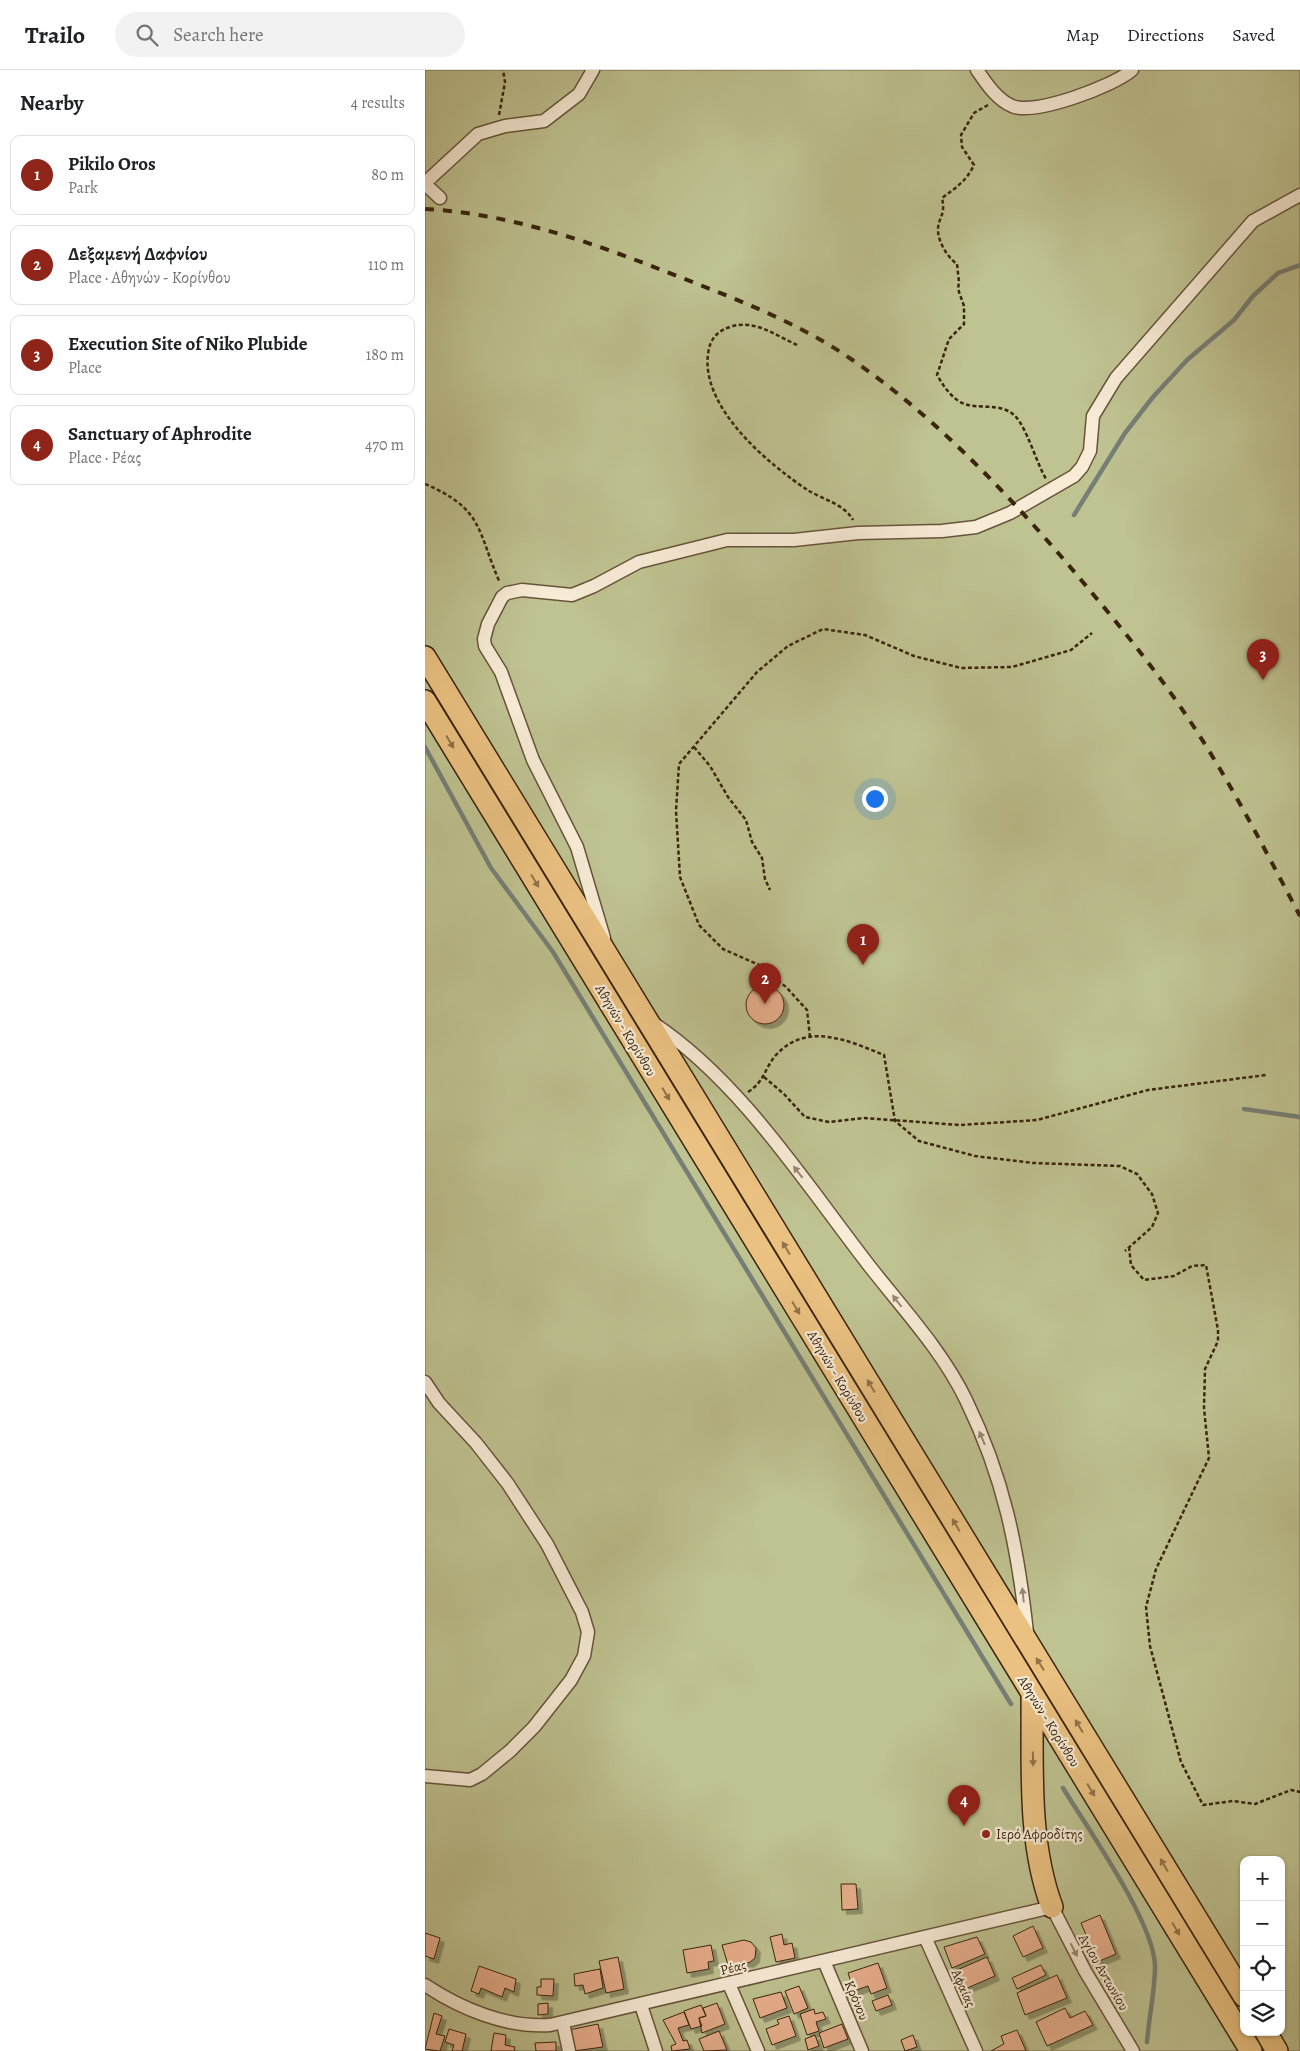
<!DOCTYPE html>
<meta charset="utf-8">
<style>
body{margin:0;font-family:Alegreya,serif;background:#f2f2f2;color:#202124}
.controls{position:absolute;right:15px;bottom:15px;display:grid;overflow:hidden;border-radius:10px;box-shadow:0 1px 4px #0004}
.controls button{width:45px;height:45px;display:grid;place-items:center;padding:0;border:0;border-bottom:1px solid #e0e0e0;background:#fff;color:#202124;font:25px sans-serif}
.you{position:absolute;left:449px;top:728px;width:18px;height:18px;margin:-12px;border:4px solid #fff;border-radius:50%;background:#1a73e8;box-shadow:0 0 0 8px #1a73e833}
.badge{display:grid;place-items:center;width:32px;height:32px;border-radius:50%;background:#8f2418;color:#fff;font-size:16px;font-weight:700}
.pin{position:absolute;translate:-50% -41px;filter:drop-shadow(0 1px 2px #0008)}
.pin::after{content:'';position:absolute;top:26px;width:18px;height:15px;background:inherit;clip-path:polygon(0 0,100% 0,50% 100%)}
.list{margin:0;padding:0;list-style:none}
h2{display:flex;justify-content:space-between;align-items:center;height:65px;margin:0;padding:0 20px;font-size:21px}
h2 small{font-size:16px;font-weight:400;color:#757577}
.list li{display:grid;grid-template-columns:32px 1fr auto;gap:15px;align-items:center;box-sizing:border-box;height:80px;margin:0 10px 10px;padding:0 10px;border:1px solid #e0e0e0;border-radius:10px}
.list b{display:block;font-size:19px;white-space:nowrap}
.list p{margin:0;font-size:16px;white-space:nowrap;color:#757577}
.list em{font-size:16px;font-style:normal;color:#757577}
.icon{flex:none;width:28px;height:28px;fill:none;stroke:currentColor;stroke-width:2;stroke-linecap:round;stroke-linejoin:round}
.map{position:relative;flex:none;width:875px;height:1981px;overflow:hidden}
header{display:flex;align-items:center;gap:30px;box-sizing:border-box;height:70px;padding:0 25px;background:#fff;border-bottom:1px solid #e0e0e0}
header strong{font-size:24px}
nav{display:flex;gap:28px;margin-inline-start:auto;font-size:18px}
.search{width:350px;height:45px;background:#f2f2f2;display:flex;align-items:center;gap:12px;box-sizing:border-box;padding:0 18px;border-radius:28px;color:#757577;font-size:19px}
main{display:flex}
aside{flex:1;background:#fff}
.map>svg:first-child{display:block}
.green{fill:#bfc291;stroke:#7c7350;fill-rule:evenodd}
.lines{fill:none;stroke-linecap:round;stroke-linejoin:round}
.stream{stroke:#767f76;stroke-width:4.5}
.building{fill:#e7ae8c;stroke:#39240e;filter:url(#shadow)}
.minor-casing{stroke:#68543b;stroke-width:15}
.trunk-casing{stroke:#39240e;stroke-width:24}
.path{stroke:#39240e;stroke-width:2.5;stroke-dasharray:4 2.5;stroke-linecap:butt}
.minor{stroke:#f8ecd7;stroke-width:12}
.trunk{stroke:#eac181;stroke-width:21}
.rail{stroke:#39240e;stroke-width:4;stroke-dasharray:9 9;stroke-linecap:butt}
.oneway{fill:#927248}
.oneway2{fill:#988872}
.poi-dot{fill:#8f2418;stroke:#f8ecd7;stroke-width:2}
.labels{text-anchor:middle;stroke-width:4.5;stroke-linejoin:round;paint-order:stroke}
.street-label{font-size:14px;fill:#39240e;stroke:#f8ecd7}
.poi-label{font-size:14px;fill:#39240e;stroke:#f8ecd7;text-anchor:start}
</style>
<header>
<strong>Trailo</strong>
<div class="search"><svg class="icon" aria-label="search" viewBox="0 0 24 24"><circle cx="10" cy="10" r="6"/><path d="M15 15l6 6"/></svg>Search here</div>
<nav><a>Map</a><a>Directions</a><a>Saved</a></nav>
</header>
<main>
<aside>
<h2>Nearby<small>4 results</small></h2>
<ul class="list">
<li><span class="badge">1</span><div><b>Pikilo Oros</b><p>Park</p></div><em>80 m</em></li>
<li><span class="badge">2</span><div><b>Δεξαμενή Δαφνίου</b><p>Place · Αθηνών - Κορίνθου</p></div><em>110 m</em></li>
<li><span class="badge">3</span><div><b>Execution Site of Niko Plubide</b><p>Place</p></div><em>180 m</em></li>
<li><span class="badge">4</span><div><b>Sanctuary of Aphrodite</b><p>Place · Ρέας</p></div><em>470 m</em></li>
</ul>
</aside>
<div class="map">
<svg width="875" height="1981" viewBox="0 0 875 1981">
<defs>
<filter id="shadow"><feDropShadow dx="4.5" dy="4.5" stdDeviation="0" flood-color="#0004"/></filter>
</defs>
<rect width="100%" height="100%" fill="#f5e2c2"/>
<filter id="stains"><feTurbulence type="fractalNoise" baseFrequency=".004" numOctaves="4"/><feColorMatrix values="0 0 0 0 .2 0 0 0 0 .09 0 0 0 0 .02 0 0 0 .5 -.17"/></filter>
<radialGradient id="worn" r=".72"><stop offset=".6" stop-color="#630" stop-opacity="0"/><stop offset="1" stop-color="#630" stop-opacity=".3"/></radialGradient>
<path class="green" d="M 0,0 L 875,0 L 875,1981 L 0,1981 ZM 819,1790 L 856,1790 L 856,1962 L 819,1962 Z"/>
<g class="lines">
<path class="stream" d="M 649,445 L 700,363 L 728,327 L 762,290 L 809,250 L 828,226 L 853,203 L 875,195
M 0,677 L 66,798 L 128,882 L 586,1634
M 819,1039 L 875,1047
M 638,1718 C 663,1759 729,1852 730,1896 C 730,1921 724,1947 722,1972"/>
</g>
<path class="building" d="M321 935a19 19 0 1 1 38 0a19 19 0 1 1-38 0Z
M 416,1814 L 431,1814 L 433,1839 L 417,1840 Z
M 675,1845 L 691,1884 L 672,1892 L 656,1853 Z
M 608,1856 L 618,1878 L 598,1887 L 588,1866 Z
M 0,1863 L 15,1868 L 9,1889 L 0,1886 Z
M 357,1864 L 359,1875 L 367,1873 L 370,1888 L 351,1892 L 345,1867 Z
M 552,1867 L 560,1884 L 527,1898 L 519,1877 Z
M 319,1870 L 326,1872 L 331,1878 L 330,1888 L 324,1893 L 316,1892 L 304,1898 L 297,1875 Z
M 286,1875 L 289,1891 L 283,1892 L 284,1899 L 262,1903 L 258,1880 Z
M 193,1887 L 199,1919 L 181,1923 L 174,1891 Z
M 562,1887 L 570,1906 L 540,1919 L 532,1900 Z
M 453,1893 L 462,1918 L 446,1924 L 443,1916 L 429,1921 L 423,1903 Z
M 616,1895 L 621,1905 L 592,1919 L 587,1908 Z
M 54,1896 L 91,1909 L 89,1922 L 80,1918 L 77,1927 L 56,1918 L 54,1924 L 46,1921 Z
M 175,1899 L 178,1918 L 160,1924 L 158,1915 L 150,1916 L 149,1904 Z
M 632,1905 L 642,1928 L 600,1945 L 592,1923 Z
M 116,1909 L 129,1909 L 128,1926 L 112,1925 L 112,1917 L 116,1917 Z
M 374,1916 L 383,1938 L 369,1944 L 360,1921 Z
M 356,1922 L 362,1938 L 335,1948 L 328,1929 Z
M 463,1925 L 467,1935 L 451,1941 L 447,1931 Z
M 123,1933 L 123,1944 L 113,1945 L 113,1934 Z
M 292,1933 L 300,1954 L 277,1963 L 274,1948 L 281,1946 L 278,1938 Z
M 276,1935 L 281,1946 L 274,1948 L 277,1956 L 266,1959 L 259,1941 Z
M 640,1938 L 645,1948 L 660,1941 L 668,1955 L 622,1976 L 611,1952 Z
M 389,1939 L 390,1944 L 398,1942 L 401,1949 L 391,1952 L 394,1961 L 382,1965 L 375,1944 Z
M 259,1942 L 264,1955 L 253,1958 L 258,1971 L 262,1970 L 265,1979 L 247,1981 L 246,1976 L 251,1974 L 238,1950 Z
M 9,1943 L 17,1946 L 11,1964 L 20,1966 L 15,1981 L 0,1979 Z
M 364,1946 L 371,1966 L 347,1975 L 341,1959 L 354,1954 L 352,1950 Z
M 173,1954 L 178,1977 L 149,1981 L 144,1960 Z
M 417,1954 L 423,1969 L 399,1978 L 394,1963 Z
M 24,1959 L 41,1964 L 37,1981 L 27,1981 L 29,1975 L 20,1972 Z
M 592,1960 L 601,1981 L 566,1981 L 579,1974 L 576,1966 Z
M 294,1961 L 302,1980 L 279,1981 L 274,1969 Z
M 69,1963 L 81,1965 L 80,1975 L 90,1977 L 89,1981 L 66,1981 Z
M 390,1965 L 394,1976 L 383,1980 L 380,1969 Z
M 488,1965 L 492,1977 L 480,1981 L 476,1970 Z
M 131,1972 L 131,1981 L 111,1981 L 110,1973 Z"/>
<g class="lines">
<defs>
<path id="minor" d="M 552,0 C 561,13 572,30 587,36 C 609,46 689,16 707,0
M 0,113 L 53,64 L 80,56 L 119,51 L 154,24 L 168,0
M 0,114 L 15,128
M 179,868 L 152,777 L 108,690 L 76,602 L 60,576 L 59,569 L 63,554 L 77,527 L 82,523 L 97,520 L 147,525 L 169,516 L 214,492 L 302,470 L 369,470 L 433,463 L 517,461 L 551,457 L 585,443 L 649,406 L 657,397 L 665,381 L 668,346 L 691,308 L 828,151 L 875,125
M 228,953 C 316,1011 382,1116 446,1198 C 479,1240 518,1282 541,1330 C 579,1408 593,1478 602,1563
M 0,1312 L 14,1333 L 51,1373 L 83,1414 L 122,1474 L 157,1542 L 163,1562 L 159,1586 L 146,1610 L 109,1657 L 85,1681 L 57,1704 L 45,1710 L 0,1706
M 500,1867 L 551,1981
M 399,1891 L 437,1981
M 304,1914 L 333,1981
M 0,1915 C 36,1939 82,1958 125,1955 L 627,1837 L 660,1901 L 708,1981
M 216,1935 L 231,1981
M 138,1953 L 144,1981"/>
<path id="trunk" d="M 0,587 L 819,1926
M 0,631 L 826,1981
M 607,1624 C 608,1694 602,1770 627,1837
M 841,1962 L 852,1981"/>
</defs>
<use href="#minor" class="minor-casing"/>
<use href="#trunk" class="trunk-casing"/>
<path class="path" d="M 563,35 L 549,43 L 536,65 L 537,77 L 549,95 C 541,112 530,118 517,128 C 521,146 513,147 513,160 C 513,172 523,188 532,194 L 534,212 L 533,219 L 539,236 L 539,254 L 524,269 L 512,305 C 518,315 524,325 535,332 C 551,341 575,331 590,346 C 602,358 611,392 621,409
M 74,45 L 80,12 L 78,0
M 372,275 C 352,266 331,250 308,256 C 293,260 285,268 283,284 C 276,338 343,394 384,421 C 398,429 420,435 428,450
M 0,414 C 59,439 52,461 75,513
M 269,677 L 285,696 L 303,727 L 321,750 L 327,772 L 337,788 L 340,809 L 345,820
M 385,967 L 382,940 L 361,917 L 334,895 L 298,879 L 274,855 L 255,807 L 251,741 L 254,694 L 332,602 L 363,576 L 398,559 L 440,565 L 489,586 L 536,598 L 587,597 L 646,580 L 667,563
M 339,1007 L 359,1024 L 380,1047 L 404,1052 L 439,1048 L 535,1055 L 612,1050 L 723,1020 L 841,1005
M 323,1022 C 340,1011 339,999 351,985 C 382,951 424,971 459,985 L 470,1051 L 494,1071 L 550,1086 L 608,1093 L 695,1096 L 712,1104 L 727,1124 L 733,1143 L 727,1157 L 700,1181
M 704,1177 L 706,1195 L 719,1210 L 749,1206 L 767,1196 L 781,1195 L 793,1260 L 793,1271 L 780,1299 L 779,1338 L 784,1388 L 731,1499 L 721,1537 L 725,1576 L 756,1692 L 778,1735 L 808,1731 L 830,1734 L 866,1720 L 875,1722"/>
<use href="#minor" class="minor"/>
<use href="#trunk" class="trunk"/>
<path class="rail" d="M 0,139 C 80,143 160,170 234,199 C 300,225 368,249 426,289 C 508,345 577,418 641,492 C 684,543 728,595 765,651 C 806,713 840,780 875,846"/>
</g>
<defs><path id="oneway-solid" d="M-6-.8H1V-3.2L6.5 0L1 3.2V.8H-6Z" transform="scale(1.25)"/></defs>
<g class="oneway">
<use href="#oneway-solid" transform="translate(25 672) rotate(59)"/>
<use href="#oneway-solid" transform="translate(110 811) rotate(59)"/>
<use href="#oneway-solid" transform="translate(241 1024) rotate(59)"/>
<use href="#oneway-solid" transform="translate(361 1178) rotate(-121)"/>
<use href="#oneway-solid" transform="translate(371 1238) rotate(59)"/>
<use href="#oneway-solid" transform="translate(446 1316) rotate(-121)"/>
<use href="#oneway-solid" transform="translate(531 1455) rotate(-121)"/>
<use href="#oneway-solid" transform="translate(615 1594) rotate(-122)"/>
<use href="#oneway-solid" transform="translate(654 1656) rotate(-121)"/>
<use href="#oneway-solid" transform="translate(608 1689) rotate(89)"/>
<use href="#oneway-solid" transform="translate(666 1720) rotate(59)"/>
<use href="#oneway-solid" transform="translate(739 1795) rotate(-121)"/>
<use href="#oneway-solid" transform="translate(751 1859) rotate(59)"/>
</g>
<g class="oneway2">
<use href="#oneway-solid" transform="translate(373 1102) rotate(-128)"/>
<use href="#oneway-solid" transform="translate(472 1231) rotate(-128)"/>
<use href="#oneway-solid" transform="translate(557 1368) rotate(-113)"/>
<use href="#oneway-solid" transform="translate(598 1525) rotate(-96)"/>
<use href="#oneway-solid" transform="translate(649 1880) rotate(63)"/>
</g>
<circle class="poi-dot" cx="561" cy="1764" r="5"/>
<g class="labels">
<g class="street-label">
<text transform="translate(201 960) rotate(59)" y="5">Αθηνών - Κορίνθου</text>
<text transform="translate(413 1306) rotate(59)" y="5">Αθηνών - Κορίνθου</text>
<text transform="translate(624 1651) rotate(58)" y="5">Αθηνών - Κορίνθου</text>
<text transform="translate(308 1897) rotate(-14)" y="5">Ρέας</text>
<text transform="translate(679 1902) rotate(60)" y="5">Αγίου Αντωνίου</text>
<text transform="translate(539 1918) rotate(66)" y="5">Αφαίας</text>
<text transform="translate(432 1930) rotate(67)" y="5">Κρόνου</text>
</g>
<g class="poi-label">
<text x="571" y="1769">Ιερό Αφροδίτης</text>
</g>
</g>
<rect width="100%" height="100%" filter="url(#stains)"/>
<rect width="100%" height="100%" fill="url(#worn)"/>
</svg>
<div class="controls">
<button>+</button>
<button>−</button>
<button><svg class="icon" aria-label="locate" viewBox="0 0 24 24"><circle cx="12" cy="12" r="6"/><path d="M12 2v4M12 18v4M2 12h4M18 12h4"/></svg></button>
<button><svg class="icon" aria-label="layers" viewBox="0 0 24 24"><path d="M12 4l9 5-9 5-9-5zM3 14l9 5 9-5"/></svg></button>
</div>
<div class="you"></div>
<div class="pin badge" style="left:438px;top:895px">1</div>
<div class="pin badge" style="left:340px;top:934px">2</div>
<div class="pin badge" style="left:838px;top:610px">3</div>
<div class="pin badge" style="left:539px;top:1756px">4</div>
</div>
</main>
